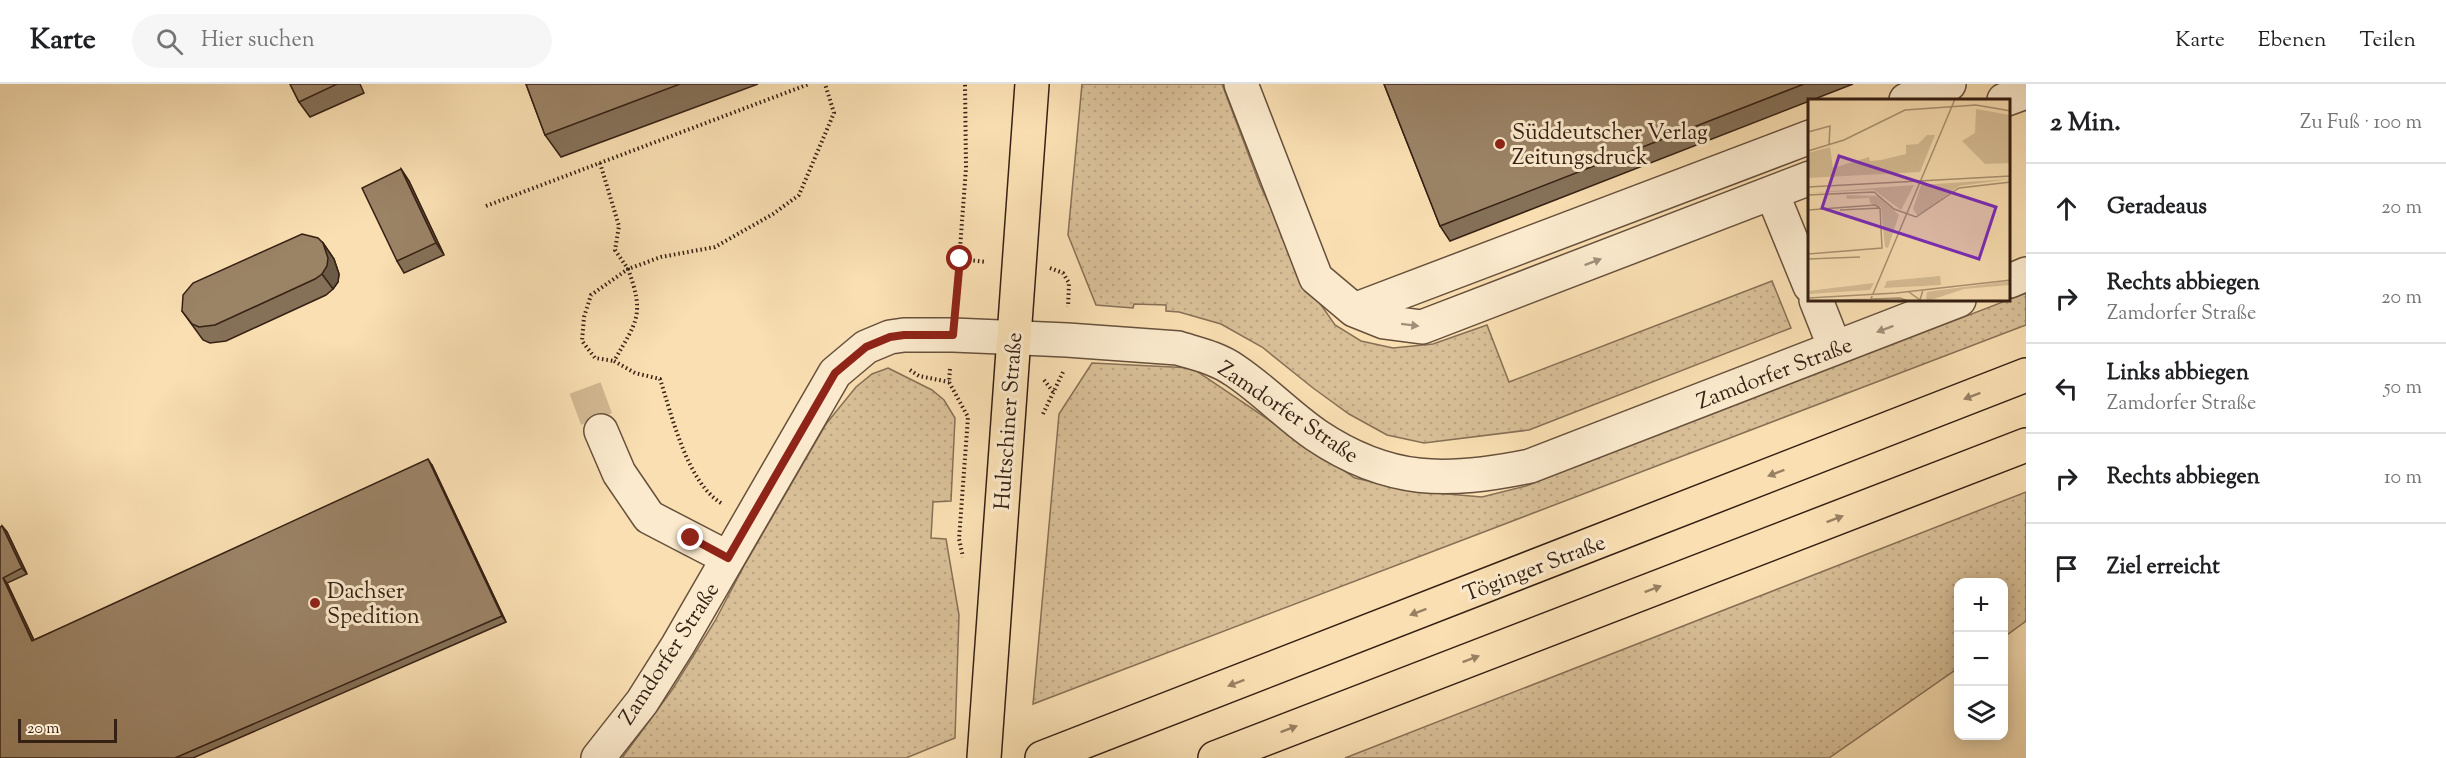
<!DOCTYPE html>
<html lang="de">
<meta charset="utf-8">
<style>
body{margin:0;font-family:"Sorts Mill Goudy",serif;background:#f6f6f6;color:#202124}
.controls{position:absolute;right:18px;bottom:18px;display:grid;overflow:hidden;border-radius:12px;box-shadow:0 3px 15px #0003}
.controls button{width:54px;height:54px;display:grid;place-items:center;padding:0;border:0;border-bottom:2px solid #e0e0e0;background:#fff;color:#202124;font:30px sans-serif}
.scale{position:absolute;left:18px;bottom:15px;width:99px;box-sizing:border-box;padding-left:6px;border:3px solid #362014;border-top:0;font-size:16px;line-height:21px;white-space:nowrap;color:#362014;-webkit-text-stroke:4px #fbeacd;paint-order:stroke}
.stop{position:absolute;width:18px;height:18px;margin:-14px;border:4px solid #8f2418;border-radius:50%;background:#fff}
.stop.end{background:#8f2418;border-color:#fff;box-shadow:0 2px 6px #0008}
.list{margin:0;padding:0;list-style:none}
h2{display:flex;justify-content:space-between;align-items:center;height:78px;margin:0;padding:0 24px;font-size:26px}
h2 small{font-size:20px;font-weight:400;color:#757577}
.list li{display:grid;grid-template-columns:39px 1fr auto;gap:18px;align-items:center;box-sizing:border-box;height:90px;padding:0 24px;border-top:2px solid #e0e0e0}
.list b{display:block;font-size:22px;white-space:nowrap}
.list p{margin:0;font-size:20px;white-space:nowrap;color:#757577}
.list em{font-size:20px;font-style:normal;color:#757577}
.icon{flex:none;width:33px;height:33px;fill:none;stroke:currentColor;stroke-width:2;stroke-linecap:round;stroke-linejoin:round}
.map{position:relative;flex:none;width:2026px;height:674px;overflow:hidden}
header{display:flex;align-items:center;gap:36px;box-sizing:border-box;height:84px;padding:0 30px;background:#fff;border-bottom:2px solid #e0e0e0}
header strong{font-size:28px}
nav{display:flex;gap:33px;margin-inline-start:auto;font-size:21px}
.search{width:420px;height:54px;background:#f6f6f6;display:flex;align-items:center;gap:15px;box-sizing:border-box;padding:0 21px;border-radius:33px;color:#757577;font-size:22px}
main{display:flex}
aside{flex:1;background:#fff}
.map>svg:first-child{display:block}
.grass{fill:url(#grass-dots);stroke:#877056;stroke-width:1.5}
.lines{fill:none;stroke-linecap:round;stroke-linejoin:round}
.minor-tunnel{stroke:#d2b992;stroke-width:33;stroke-dasharray:33 16;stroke-linecap:butt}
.minor-casing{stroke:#67503c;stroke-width:36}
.major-casing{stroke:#362014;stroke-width:36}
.highway-casing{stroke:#362014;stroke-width:36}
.path{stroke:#362014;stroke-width:4;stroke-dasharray:1.5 3;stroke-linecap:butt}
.minor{stroke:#fbeacd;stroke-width:33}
.major{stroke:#f9dfb2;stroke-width:33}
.highway{stroke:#f9dfb2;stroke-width:33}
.wall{fill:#857158;stroke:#362014;stroke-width:1.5}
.shaded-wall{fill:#6c5c47;stroke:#362014;stroke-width:1.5}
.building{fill:#9b8366;stroke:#362014;stroke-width:1.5}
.oneway{fill:#a28f7a}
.oneway2{fill:#988063}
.route{stroke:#8f2418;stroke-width:8}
.poi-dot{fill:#8f2418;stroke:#fbeacd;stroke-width:2}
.labels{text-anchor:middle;stroke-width:6;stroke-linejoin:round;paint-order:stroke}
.poi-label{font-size:22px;fill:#362014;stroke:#fbeacd;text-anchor:start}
.street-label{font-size:22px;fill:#362014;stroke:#fbeacd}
.inset-road{fill:none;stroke:#ab9373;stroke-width:1.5}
.view{fill:#7b2cbf;fill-opacity:0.15;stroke:#7b2cbf;stroke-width:3}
.inset-edge{fill:none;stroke:#362014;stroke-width:3}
</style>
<header>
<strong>Karte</strong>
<div class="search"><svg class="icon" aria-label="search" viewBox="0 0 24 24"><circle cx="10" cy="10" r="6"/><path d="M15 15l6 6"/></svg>Hier suchen</div>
<nav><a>Karte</a><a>Ebenen</a><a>Teilen</a></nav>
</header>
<main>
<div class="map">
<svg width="2026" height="674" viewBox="0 0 2026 674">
<defs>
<pattern id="grass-dots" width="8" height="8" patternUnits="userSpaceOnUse" patternTransform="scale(1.5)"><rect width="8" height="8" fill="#d8bf97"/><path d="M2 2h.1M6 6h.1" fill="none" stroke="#baa481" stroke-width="1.8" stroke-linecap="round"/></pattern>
</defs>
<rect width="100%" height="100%" fill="#f9dfb2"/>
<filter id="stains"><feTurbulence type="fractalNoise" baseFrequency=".00333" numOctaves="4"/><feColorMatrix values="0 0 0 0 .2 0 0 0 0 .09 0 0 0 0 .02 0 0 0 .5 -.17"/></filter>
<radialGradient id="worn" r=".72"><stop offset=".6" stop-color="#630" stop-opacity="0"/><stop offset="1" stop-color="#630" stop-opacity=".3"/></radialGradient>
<path class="grass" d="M 1082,0 L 1222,0 L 1260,101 L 1310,205 L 1335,241 L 1361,257 L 1393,264 L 1433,260 L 1487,241 L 1509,298 L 1772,197 L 1791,244 L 1529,346 L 1424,359 L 1387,351 L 1349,330 L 1313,304 L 1262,263 L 1221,240 L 1179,228 L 1166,227 L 1166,221 L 1134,220 L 1133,224 L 1096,221 L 1068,151 Z
M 2026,209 L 2026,241 L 1033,620 L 1059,330 L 1092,279 L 1192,284 L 1355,394 L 1414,407 L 1482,413 L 1526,402 Z
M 888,284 L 932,306 L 944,316 L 955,334 L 951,417 L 933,418 L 931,454 L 946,455 L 959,531 L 955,654 L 906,674 L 622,674 L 672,606 L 715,537 L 745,480 L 826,340 L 856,303 L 872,290 Z
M 2026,408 L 2026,537 L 2004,553 L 2004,498 L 1958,498 L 1958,584 L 1829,674 L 1345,674 Z"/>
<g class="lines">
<path class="minor-tunnel" d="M 585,304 L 601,347"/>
<defs>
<path id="minor" d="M 1241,0 L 1316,194 L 1354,226 L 1384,238 L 1422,243 L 1810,94
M 1906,16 L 1949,0
M 2004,16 L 2026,8
M 1772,109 L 1810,202
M 2010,197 L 2026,190
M 1816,216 L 1835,264
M 1354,226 L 1810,53
M 601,347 L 619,389 L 649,433 L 728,474
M 598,674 L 642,618 L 678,561 L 835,289 L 866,263 L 890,253 L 904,251 L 953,251 L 1067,256 L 1178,264 C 1197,270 1217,274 1234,286 C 1263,305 1287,331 1316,351 C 1389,400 1447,399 1530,382 L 1959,216"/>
<path id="major" d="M 984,674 L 1032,0"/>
<path id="highway" d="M 1042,674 L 2026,291
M 1215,674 L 2026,361"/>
</defs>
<use href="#minor" class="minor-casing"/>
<use href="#major" class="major-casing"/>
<use href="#highway" class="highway-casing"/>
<path class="path" d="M 600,79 L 619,142 L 615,166 L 628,185 L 591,211 L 584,233 L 582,257 L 595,274 L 614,277
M 486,122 L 809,0
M 960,175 L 986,178
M 1050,184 L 1063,189 L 1069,199 L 1068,223
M 956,218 L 966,84 L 965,0
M 950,285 L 949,298 L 968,333 L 959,455 L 963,473
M 910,286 L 919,292 L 949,298
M 1044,296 L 1054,309
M 1043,330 L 1063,288
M 721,419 C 687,398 672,332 660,295 L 635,289 L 614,277 C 637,237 645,231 628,185 L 661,173 L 715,163 L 773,130 L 799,111 L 834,29 L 825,0"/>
<use href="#minor" class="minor"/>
<use href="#major" class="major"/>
<use href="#highway" class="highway"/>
</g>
<path class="wall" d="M 290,0 L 360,0 L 364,9 L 310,33 L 299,18 Z
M 526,0 L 758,0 L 561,73 L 545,51 Z
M 1384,0 L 1853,0 L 1450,157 L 1440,142 Z
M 401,85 L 409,97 L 444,171 L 404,189 L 397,177 Z
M 323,159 L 334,175 L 339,190 L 338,198 L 333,205 L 326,211 L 226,257 L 210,259 L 203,256 L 182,227 Z
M 432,381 L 506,538 L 193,674 L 0,674 L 2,442 L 7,448 L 27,490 L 7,499 L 34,556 Z"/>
<path class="shaded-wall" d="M 401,85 L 409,97 L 444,171 L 436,159 Z
M 323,159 L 334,175 L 339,190 L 338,198 L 333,205 L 322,190 Z
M 428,375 L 432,381 L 506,538 L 502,532 Z
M 2,442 L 7,448 L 27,490 L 22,484 Z
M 3,494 L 7,499 L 37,563 L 32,557 Z"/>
<path class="building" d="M 290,0 L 337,0 L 299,18 Z
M 526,0 L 680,0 L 545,51 Z
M 1384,0 L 1804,0 L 1440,142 Z
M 401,85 L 436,159 L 397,177 L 362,104 Z
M 302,150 L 318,154 L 323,159 L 328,174 L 327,182 L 322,190 L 315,195 L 215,241 L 199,243 L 192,240 L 182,227 L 183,211 L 193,199 Z
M 428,375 L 502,532 L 175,674 L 0,674 L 0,443 L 2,442 L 22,484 L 3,494 L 32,557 Z"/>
<defs><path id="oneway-solid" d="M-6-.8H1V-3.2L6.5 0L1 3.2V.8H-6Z" transform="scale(1.5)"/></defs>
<g class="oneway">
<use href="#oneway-solid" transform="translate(1593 178) rotate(-21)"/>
<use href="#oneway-solid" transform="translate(1410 241) rotate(7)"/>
<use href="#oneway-solid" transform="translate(1885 245) rotate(159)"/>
</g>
<g class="oneway2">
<use href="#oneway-solid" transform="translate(1972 312) rotate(159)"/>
<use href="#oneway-solid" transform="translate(1776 389) rotate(159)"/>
<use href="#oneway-solid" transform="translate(1835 435) rotate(-21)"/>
<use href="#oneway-solid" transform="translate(1653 505) rotate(-21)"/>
<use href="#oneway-solid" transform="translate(1418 528) rotate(159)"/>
<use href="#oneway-solid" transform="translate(1471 575) rotate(-21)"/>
<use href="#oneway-solid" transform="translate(1236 599) rotate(159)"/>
<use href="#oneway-solid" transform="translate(1289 645) rotate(-21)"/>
</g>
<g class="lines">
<path class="route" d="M 691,454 L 728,474 L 835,289 L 866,263 L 890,253 L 904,251 L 953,251 L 960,175"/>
</g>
<g class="poi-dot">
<circle cx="1500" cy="60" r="6"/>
<circle cx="315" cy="519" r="6"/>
</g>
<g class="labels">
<g class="poi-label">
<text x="1512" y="55">Süddeutscher Verlag<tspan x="1512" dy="25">Zeitungsdruck</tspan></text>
<text x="327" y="514">Dachser<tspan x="327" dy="25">Spedition</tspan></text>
</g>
<g class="street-label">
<text transform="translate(1774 288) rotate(-21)" y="8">Zamdorfer Straße</text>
<text transform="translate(1289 327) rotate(34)" y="8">Zamdorfer Straße</text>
<text transform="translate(1007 337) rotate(-86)" y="8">Hultschiner Straße</text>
<text transform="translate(1534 483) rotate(-21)" y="8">Töginger Straße</text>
<text transform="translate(668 569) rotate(-57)" y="8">Zamdorfer Straße</text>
</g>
</g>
<g transform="translate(1808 15)">
<rect width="202" height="202" fill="#f9dfb2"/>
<path d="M 168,10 L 202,16 L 202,64 L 177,65 L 154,42 L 167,34 ZM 119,36 L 127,36 L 112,73 L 0,79 L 0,54 L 22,48 L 25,69 L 61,58 L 62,62 L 73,61 L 98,55 L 98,46 L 110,45 ZM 202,80 L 151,87 L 115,113 L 109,116 L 105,110 L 113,86 ZM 106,86 L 93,111 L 66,91 L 0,94 ZM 38,96 L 70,97 L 91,116 L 80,149 L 77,148 L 73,108 L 62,104 L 61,99 L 39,100 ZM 132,177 L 133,186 L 76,189 L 79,182 ZM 202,182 L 202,186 L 156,190 L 120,202 L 118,199 L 119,193 L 125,192 ZM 66,184 L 62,191 L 0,195 L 0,192 Z" fill="#d8bf97"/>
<path class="inset-road" d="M 0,33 L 22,27 L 21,46M 0,52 L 36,41 L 97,11 L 168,6 L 203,12M 0,88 L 203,77M 0,96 L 66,93 L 86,110 L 108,118 L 151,89 L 203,83M 0,111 L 67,106 L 72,109M 32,111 L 72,109M 0,155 L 74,149 L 72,109M 0,160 L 52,158M 101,193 L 112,201 L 115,191M 0,199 L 88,194 L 203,181M 6,202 L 92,199 L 100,202M 62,202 L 147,0"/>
<path class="view" d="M 31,57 L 188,108 L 171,160 L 14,109 Z"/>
<rect width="202" height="202" class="inset-edge"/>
</g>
<rect width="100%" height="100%" filter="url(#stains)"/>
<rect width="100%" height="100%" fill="url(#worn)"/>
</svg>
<div class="controls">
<button>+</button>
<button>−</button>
<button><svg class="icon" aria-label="layers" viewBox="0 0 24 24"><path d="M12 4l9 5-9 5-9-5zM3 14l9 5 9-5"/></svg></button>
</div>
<div class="scale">20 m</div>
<div class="stop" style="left:960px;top:175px"></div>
<div class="stop end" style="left:691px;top:454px"></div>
</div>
<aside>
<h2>2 Min.<small>Zu Fuß · 100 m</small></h2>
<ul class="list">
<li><svg class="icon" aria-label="ahead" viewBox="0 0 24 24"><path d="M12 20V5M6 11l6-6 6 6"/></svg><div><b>Geradeaus</b></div><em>20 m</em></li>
<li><svg class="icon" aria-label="right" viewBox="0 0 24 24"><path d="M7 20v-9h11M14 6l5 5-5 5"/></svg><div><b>Rechts abbiegen</b><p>Zamdorfer Straße</p></div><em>20 m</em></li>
<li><svg class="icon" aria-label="left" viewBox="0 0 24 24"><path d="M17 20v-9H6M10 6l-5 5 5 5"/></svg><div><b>Links abbiegen</b><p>Zamdorfer Straße</p></div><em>50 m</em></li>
<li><svg class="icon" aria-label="right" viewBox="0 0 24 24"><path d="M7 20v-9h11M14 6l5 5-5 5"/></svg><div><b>Rechts abbiegen</b></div><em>10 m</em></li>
<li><svg class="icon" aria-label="arrive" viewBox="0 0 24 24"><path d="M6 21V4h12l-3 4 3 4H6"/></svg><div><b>Ziel erreicht</b></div></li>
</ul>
</aside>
</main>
